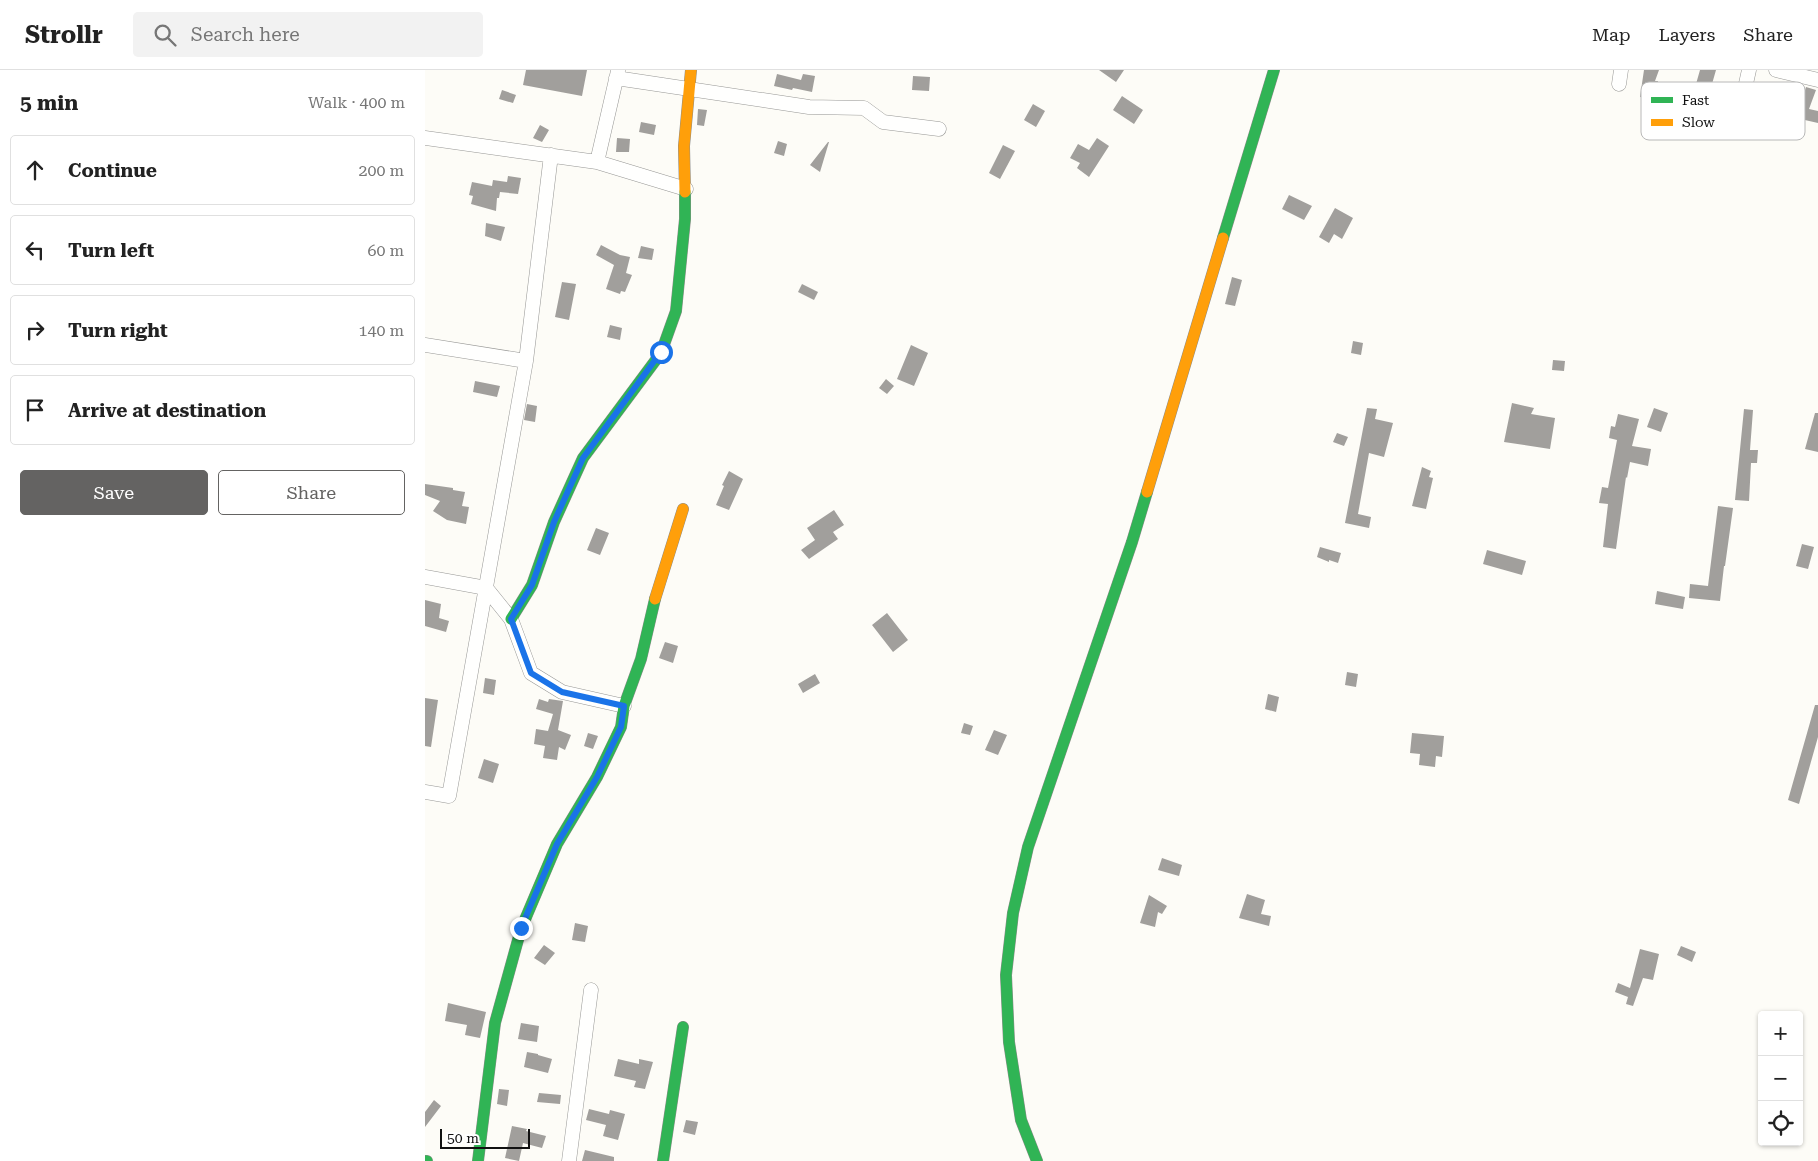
<!DOCTYPE html>
<meta charset="utf-8">
<style>
body{margin:0;font-family:"Roboto Serif",serif;background:#f2f2f2;color:#222}
.controls{position:absolute;right:15px;bottom:15px;display:grid;overflow:hidden;border-radius:5px;box-shadow:0 1px 4px #0004}
.controls button{width:45px;height:45px;display:grid;place-items:center;padding:0;border:0;border-bottom:1px solid #e0e0e0;background:#fff;color:#222;font:25px sans-serif}
.scale{position:absolute;left:15px;bottom:12px;width:90px;box-sizing:border-box;padding-left:5px;border:2px solid #111;border-top:0;font-size:14px;line-height:18px;white-space:nowrap;color:#111;-webkit-text-stroke:4px #fff;paint-order:stroke}
.stop{position:absolute;width:15px;height:15px;margin:-11px;border:4px solid #1a73e8;border-radius:50%;background:#fff}
.stop.end{background:#1a73e8;border-color:#fff;box-shadow:0 1px 5px #0008}
.list{margin:0;padding:0;list-style:none}
h2{display:flex;justify-content:space-between;align-items:center;height:65px;margin:0;padding:0 20px;font-size:21px}
h2 small{font-size:16px;font-weight:400;color:#767676}
.list li{display:grid;grid-template-columns:32px 1fr auto;gap:15px;align-items:center;box-sizing:border-box;height:70px;margin:0 10px 10px;padding:0 10px;border:1px solid #e0e0e0;border-radius:5px}
.list b{display:block;font-size:19px;white-space:nowrap}
.list em{font-size:16px;font-style:normal;color:#767676}
.actions{display:flex;gap:10px;padding:15px 20px}
.actions a{flex:1;padding:11px 0;border:1px solid #646362;border-radius:5px;text-align:center;font-size:18px;color:#646362}
.actions .main{background:#646362;color:#fff}
.icon{flex:none;width:28px;height:28px;fill:none;stroke:currentColor;stroke-width:2;stroke-linecap:round;stroke-linejoin:round}
.map{position:relative;flex:none;width:1393px;height:1091px;overflow:hidden}
header{display:flex;align-items:center;gap:30px;box-sizing:border-box;height:70px;padding:0 25px;background:#fff;border-bottom:1px solid #e0e0e0}
header strong{font-size:24px}
nav{display:flex;gap:28px;margin-inline-start:auto;font-size:18px}
.search{width:350px;height:45px;background:#f2f2f2;display:flex;align-items:center;gap:12px;box-sizing:border-box;padding:0 18px;border-radius:5px;color:#767676;font-size:19px}
main{display:flex}
aside{flex:1;background:#fff}
.map>svg:first-child{display:block}
.building{fill:#a19f9c}
.lines{fill:none;stroke-linecap:round;stroke-linejoin:round}
.street-casing{stroke:#979795;stroke-width:15}
.fast-casing{stroke:#8e8d8b;stroke-width:12}
.slow-casing{stroke:#8e8d8b;stroke-width:12}
.street{stroke:#fffffe;stroke-width:14}
.fast{stroke:#30b455;stroke-width:11}
.slow{stroke:#ff9f0a;stroke-width:11}
.route{stroke:#1a73e8;stroke-width:6}
.key{fill:#fff;stroke:#b8b8b8;stroke-width:1}
.key-label{font-size:14px;fill:#111}
</style>
<header>
<strong>Strollr</strong>
<div class="search"><svg class="icon" aria-label="search" viewBox="0 0 24 24"><circle cx="10" cy="10" r="6"/><path d="M15 15l6 6"/></svg>Search here</div>
<nav><a>Map</a><a>Layers</a><a>Share</a></nav>
</header>
<main>
<aside>
<h2>5 min<small>Walk · 400 m</small></h2>
<ul class="list">
<li><svg class="icon" aria-label="ahead" viewBox="0 0 24 24"><path d="M12 20V5M6 11l6-6 6 6"/></svg><div><b>Continue</b></div><em>200 m</em></li>
<li><svg class="icon" aria-label="left" viewBox="0 0 24 24"><path d="M17 20v-9H6M10 6l-5 5 5 5"/></svg><div><b>Turn left</b></div><em>60 m</em></li>
<li><svg class="icon" aria-label="right" viewBox="0 0 24 24"><path d="M7 20v-9h11M14 6l5 5-5 5"/></svg><div><b>Turn right</b></div><em>140 m</em></li>
<li><svg class="icon" aria-label="arrive" viewBox="0 0 24 24"><path d="M6 21V4h12l-3 4 3 4H6"/></svg><div><b>Arrive at destination</b></div></li>
</ul>
<div class="actions"><a class="main">Save</a><a>Share</a></div>
</aside>
<div class="map">
<svg width="1393" height="1091" viewBox="0 0 1393 1091">
<rect width="100%" height="100%" fill="#fdfcf7"/>
<path class="building" d="M 101,0 L 162,0 L 157,26 L 98,15 Z
M 674,0 L 699,0 L 691,12 Z
M 1219,0 L 1234,0 L 1230,11 L 1233,11 L 1230,29 L 1215,27 Z
M 1275,0 L 1291,0 L 1283,28 L 1306,35 L 1302,46 L 1265,35 Z
M 352,4 L 376,10 L 378,4 L 390,6 L 387,22 L 368,18 L 367,20 L 349,16 Z
M 488,6 L 505,7 L 504,21 L 487,20 Z
M 1381,17 L 1391,20 L 1384,39 L 1393,41 L 1393,53 L 1371,48 Z
M 77,20 L 91,25 L 88,33 L 74,29 Z
M 697,26 L 718,40 L 709,54 L 688,40 Z
M 608,34 L 620,41 L 611,57 L 599,50 Z
M 273,39 L 282,40 L 279,56 L 272,55 Z
M 216,52 L 231,55 L 229,65 L 214,62 Z
M 115,55 L 124,60 L 117,72 L 108,68 Z
M 192,68 L 205,69 L 204,82 L 191,82 Z
M 672,68 L 684,76 L 664,107 L 652,98 L 655,93 L 645,88 L 653,74 L 664,80 Z
M 353,71 L 362,74 L 359,86 L 349,83 Z
M 403,72 L 404,72 L 395,102 L 385,95 Z
M 578,75 L 590,81 L 575,109 L 564,103 Z
M 83,106 L 96,108 L 93,124 L 75,122 L 74,128 L 72,128 L 71,141 L 46,134 L 48,126 L 44,125 L 47,112 L 67,116 L 68,110 L 82,112 Z
M 864,125 L 887,136 L 879,150 L 857,139 Z
M 910,138 L 928,148 L 917,169 L 909,164 L 904,173 L 894,167 Z
M 61,153 L 80,157 L 76,171 L 60,166 Z
M 176,175 L 195,185 L 205,187 L 201,203 L 207,205 L 200,222 L 196,221 L 195,224 L 181,219 L 189,195 L 171,185 Z
M 216,176 L 229,179 L 227,190 L 213,188 Z
M 807,207 L 817,210 L 810,236 L 800,234 Z
M 137,212 L 151,214 L 144,250 L 130,247 Z
M 377,214 L 393,222 L 389,230 L 373,222 Z
M 185,255 L 197,258 L 195,270 L 182,267 Z
M 928,271 L 938,273 L 936,285 L 926,283 Z
M 486,275 L 503,283 L 489,316 L 472,309 Z
M 1128,290 L 1140,291 L 1139,301 L 1127,300 Z
M 461,309 L 469,316 L 462,324 L 454,318 Z
M 50,311 L 75,316 L 72,327 L 48,322 Z
M 1087,333 L 1109,338 L 1106,344 L 1130,348 L 1125,379 L 1079,372 Z
M 102,334 L 112,336 L 110,352 L 99,350 Z
M 942,338 L 952,339 L 950,349 L 968,353 L 959,387 L 944,383 L 933,444 L 946,447 L 944,458 L 920,453 Z
M 1229,338 L 1243,343 L 1236,362 L 1222,357 Z
M 1319,339 L 1328,340 L 1325,380 L 1333,380 L 1332,393 L 1326,393 L 1324,431 L 1310,430 Z
M 1390,343 L 1393,343 L 1393,382 L 1380,379 Z
M 1193,344 L 1214,349 L 1207,376 L 1226,379 L 1223,396 L 1205,392 L 1202,408 L 1201,407 L 1191,479 L 1178,477 L 1183,434 L 1174,433 L 1177,417 L 1183,418 L 1192,370 L 1184,368 L 1186,356 L 1190,357 Z
M 912,363 L 923,367 L 919,376 L 908,372 Z
M 997,397 L 1006,401 L 1004,407 L 1008,408 L 1001,439 L 987,436 Z
M 304,401 L 318,409 L 304,440 L 291,435 L 299,416 L 297,415 Z
M 0,414 L 28,418 L 28,420 L 40,422 L 37,436 L 44,437 L 41,454 L 22,450 L 8,441 L 15,431 L 0,425 Z
M 1293,436 L 1308,438 L 1300,496 L 1299,496 L 1295,531 L 1264,528 L 1265,514 L 1283,516 Z
M 409,440 L 419,455 L 408,462 L 413,469 L 384,489 L 376,480 L 390,470 L 382,458 Z
M 171,458 L 184,463 L 175,485 L 162,480 Z
M 1377,474 L 1389,477 L 1383,499 L 1371,496 Z
M 895,477 L 916,483 L 913,493 L 904,490 L 904,492 L 892,487 Z
M 1062,480 L 1101,491 L 1097,505 L 1058,494 Z
M 1232,521 L 1260,527 L 1258,539 L 1230,534 Z
M 0,530 L 16,534 L 14,548 L 24,551 L 21,562 L 0,556 Z
M 462,543 L 483,570 L 468,582 L 447,555 Z
M 240,572 L 253,576 L 248,593 L 234,588 Z
M 922,602 L 933,604 L 931,617 L 920,615 Z
M 390,604 L 395,613 L 378,623 L 373,614 Z
M 60,608 L 71,610 L 69,625 L 58,623 Z
M 843,624 L 854,627 L 851,642 L 840,639 Z
M 0,628 L 13,630 L 6,677 L 0,676 Z
M 114,629 L 123,632 L 124,629 L 138,631 L 133,660 L 146,665 L 140,680 L 134,677 L 132,690 L 118,688 L 120,676 L 109,674 L 111,659 L 123,661 L 128,644 L 111,639 Z
M 1390,635 L 1393,635 L 1393,667 L 1374,734 L 1363,730 Z
M 539,653 L 548,656 L 545,665 L 536,663 Z
M 569,660 L 582,665 L 573,685 L 560,680 Z
M 163,663 L 173,666 L 168,679 L 159,676 Z
M 987,663 L 1019,666 L 1017,687 L 1011,686 L 1010,697 L 994,695 L 995,684 L 985,683 Z
M 59,689 L 74,694 L 68,713 L 53,708 Z
M 737,788 L 757,795 L 754,806 L 733,800 Z
M 822,824 L 840,830 L 836,844 L 846,846 L 844,856 L 814,848 Z
M 724,825 L 742,836 L 737,844 L 733,842 L 730,857 L 715,853 Z
M 150,853 L 163,856 L 160,872 L 147,870 Z
M 119,875 L 130,883 L 120,895 L 109,888 Z
M 1256,876 L 1271,882 L 1267,892 L 1252,885 Z
M 1215,879 L 1234,884 L 1228,910 L 1218,908 L 1208,936 L 1201,934 L 1203,927 L 1190,922 L 1193,913 L 1205,918 Z
M 23,933 L 61,942 L 55,968 L 40,965 L 42,955 L 20,951 Z
M 96,953 L 114,956 L 112,972 L 93,969 Z
M 102,982 L 113,984 L 113,985 L 127,989 L 123,1003 L 99,997 Z
M 193,989 L 214,994 L 214,989 L 228,992 L 220,1019 L 209,1017 L 211,1011 L 189,1006 Z
M 74,1019 L 84,1020 L 82,1036 L 72,1034 Z
M 114,1023 L 136,1025 L 135,1034 L 112,1032 Z
M 9,1030 L 16,1036 L 0,1057 L 0,1042 Z
M 164,1039 L 184,1044 L 185,1040 L 200,1044 L 193,1070 L 178,1066 L 181,1055 L 161,1050 Z
M 261,1050 L 273,1052 L 270,1065 L 258,1062 Z
M 87,1056 L 102,1059 L 101,1061 L 121,1066 L 117,1078 L 98,1073 L 94,1091 L 80,1088 Z
M 160,1080 L 189,1087 L 189,1091 L 157,1091 Z"/>
<g class="lines">
<defs>
<path id="street" d="M 1351,0 L 1393,10
M 191,8 L 384,37 L 439,38 L 458,52 L 514,59
M 1194,14 L 1196,0
M 1314,45 L 1324,0
M 0,68 L 172,92 L 193,1
M 172,92 L 261,119
M 0,275 L 101,291 L 126,85
M 0,507 L 61,518 L 86,549 L 106,603 L 137,622 L 199,636
M 0,722 L 24,726 L 101,291
M 144,1091 L 166,920"/>
<path id="fast" d="M 798,168 L 849,0
M 86,549 L 107,515 L 129,452 L 158,388 L 236,283 L 251,241 L 260,149 L 260,122
M 0,1091 L 2,1091
M 53,1091 L 70,953 L 96,859 L 132,774 L 172,707 L 196,657 L 199,636 L 216,589 L 230,529
M 238,1091 L 258,957
M 612,1091 L 596,1050 L 584,972 L 581,905 L 588,843 L 603,777 L 707,472 L 722,422"/>
<path id="slow" d="M 260,122 L 259,76 L 266,0
M 722,422 L 798,168
M 230,529 L 258,439"/>
</defs>
<use href="#street" class="street-casing"/>
<use href="#fast" class="fast-casing"/>
<use href="#slow" class="slow-casing"/>
<use href="#street" class="street"/>
<use href="#fast" class="fast"/>
<use href="#slow" class="slow"/>
</g>
<g class="lines">
<path class="route" d="M 96,858 L 132,774 L 172,707 L 196,657 L 199,636 L 137,622 L 106,603 L 86,549 L 107,515 L 129,452 L 158,388 L 236,282"/>
</g>
<rect x="1216" y="12" width="164" height="58" rx="8" class="key"/>
<rect x="1226" y="27" width="22" height="6" fill="#30b455"/>
<rect x="1226" y="49" width="22" height="7" fill="#ff9f0a"/>
<g class="key-label">
<text x="1257" y="35">Fast</text>
<text x="1257" y="57">Slow</text>
</g>
</svg>
<div class="controls">
<button>+</button>
<button>−</button>
<button><svg class="icon" aria-label="locate" viewBox="0 0 24 24"><circle cx="12" cy="12" r="6"/><path d="M12 2v4M12 18v4M2 12h4M18 12h4"/></svg></button>
</div>
<div class="scale">50 m</div>
<div class="stop" style="left:236px;top:282px"></div>
<div class="stop end" style="left:96px;top:858px"></div>
</div>
</main>
